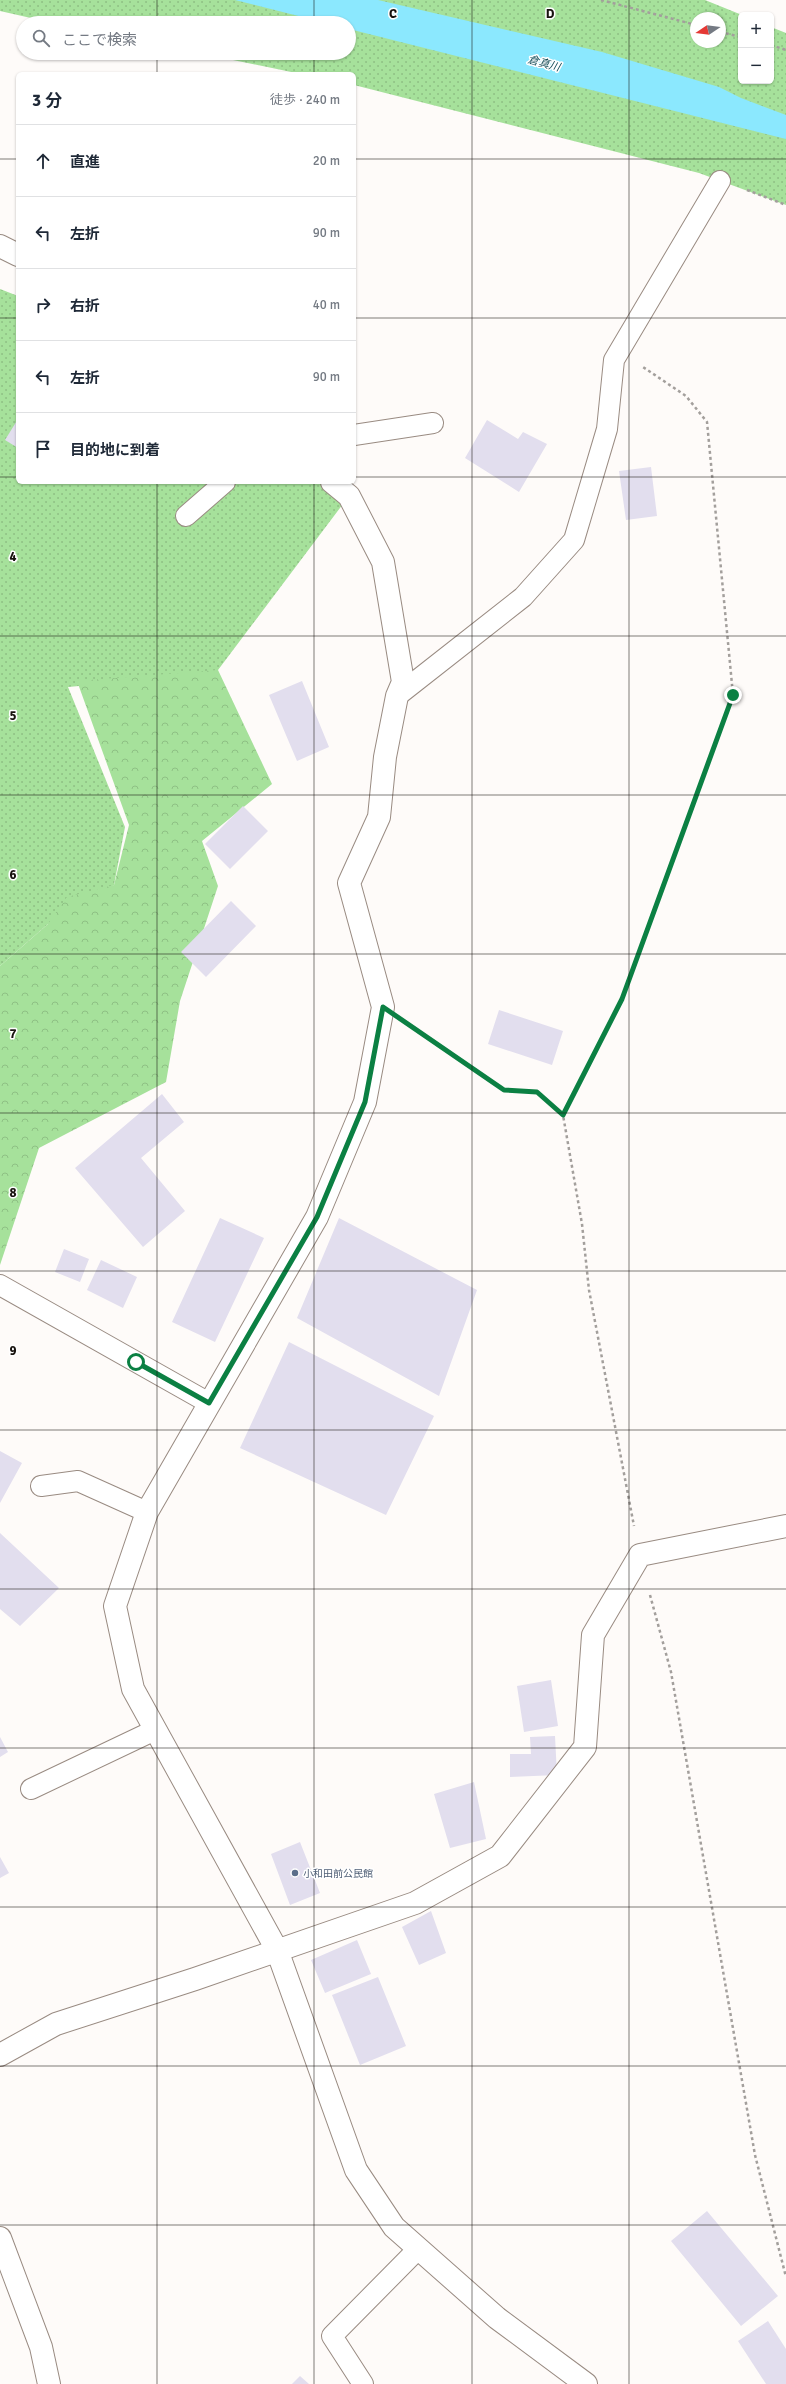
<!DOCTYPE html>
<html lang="ja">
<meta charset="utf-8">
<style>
body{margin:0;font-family:Signika,"Noto Sans JP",sans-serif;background:#f2f2f3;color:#1f2937}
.controls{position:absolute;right:12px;top:12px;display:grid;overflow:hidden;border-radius:6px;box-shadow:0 1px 3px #0004}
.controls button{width:36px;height:36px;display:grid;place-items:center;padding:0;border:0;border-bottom:1px solid #e0e1e3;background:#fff;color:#1f2937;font:20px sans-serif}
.compass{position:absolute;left:690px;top:12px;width:36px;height:36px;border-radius:50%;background:#fff;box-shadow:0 1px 3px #0004;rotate:257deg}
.stop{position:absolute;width:12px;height:12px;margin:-9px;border:3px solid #0b8043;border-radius:50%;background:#fff}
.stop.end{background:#0b8043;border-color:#fff;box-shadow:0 1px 4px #0008}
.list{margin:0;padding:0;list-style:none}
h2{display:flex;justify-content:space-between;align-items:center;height:52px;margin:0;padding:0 16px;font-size:17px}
h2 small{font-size:13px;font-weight:400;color:#747a83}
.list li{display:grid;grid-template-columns:26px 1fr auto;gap:12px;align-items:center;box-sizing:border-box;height:72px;padding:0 16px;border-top:1px solid #e0e1e3}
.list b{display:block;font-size:15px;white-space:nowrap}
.list em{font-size:13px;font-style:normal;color:#747a83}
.icon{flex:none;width:22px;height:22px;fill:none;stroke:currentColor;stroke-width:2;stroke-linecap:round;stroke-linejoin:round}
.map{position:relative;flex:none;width:786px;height:2384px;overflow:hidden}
.search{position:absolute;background:#fff;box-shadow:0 1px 3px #0004;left:16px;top:16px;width:340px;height:44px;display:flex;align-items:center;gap:10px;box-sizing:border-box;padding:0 14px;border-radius:22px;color:#747a83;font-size:15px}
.panel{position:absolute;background:#fff;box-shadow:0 1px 3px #0004;left:16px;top:72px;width:340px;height:412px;border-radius:6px}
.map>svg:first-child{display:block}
.grass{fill:url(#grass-dots);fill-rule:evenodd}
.forest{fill:url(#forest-crowns)}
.water{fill:#8be8fe}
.building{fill:#e2deee}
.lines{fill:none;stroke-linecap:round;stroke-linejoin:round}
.service-casing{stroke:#998b82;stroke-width:22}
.minor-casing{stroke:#998b82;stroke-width:24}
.path{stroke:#a39f9c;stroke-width:2.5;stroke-dasharray:3 3;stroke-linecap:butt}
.service{stroke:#fff;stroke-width:20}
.minor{stroke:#fff;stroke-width:22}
.route{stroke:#0b8043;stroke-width:5}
.grid{fill:none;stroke:#18130f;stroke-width:1;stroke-opacity:0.55}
.service-dot{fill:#5c6f8a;stroke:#fff;stroke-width:1.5}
.labels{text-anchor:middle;stroke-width:3;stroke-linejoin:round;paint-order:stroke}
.service-label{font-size:10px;fill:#4e5e75;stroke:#fff;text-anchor:start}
.water-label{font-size:11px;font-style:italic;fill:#164d58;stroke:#fff}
.grid-label{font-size:13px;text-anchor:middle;font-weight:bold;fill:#18130f;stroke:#fff;stroke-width:3;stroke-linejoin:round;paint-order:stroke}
</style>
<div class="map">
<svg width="786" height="2384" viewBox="0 0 786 2384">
<defs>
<pattern id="grass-dots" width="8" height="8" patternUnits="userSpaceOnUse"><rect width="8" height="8" fill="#a6e19b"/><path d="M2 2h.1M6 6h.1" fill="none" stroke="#8ec084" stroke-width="1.8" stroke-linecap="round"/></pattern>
<pattern id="forest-crowns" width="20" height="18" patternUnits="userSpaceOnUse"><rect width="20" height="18" fill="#a6e19b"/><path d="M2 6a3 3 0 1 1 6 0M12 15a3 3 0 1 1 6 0" fill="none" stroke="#8ec084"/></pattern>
</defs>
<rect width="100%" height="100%" fill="#fefbf9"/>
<path class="grass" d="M 0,0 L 705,0 L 742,15 L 741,81 L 771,81 L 771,27 L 786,33 L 786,205 L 699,173 L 354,85 L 354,74 L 301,74 L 199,53 L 349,53 L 349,23 L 53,23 L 0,11 ZM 696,18 L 720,18 L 720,42 L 696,42 Z
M 0,289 L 18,296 L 18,482 L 332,482 L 349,496 L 215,674 L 68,687 L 125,827 L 114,885 L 48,924 L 0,966 Z"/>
<path class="forest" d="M 218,670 L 272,784 L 202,841 L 218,886 L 180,1001 L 166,1082 L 39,1148 L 0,1265 L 0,966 L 48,924 L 67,897 L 114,885 L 129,825 L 77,681 Z"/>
<path class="water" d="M 235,0 L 378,0 L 602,52 L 719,87 L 741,98 L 786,115 L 786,139 L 349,29 L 349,23 L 326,23 Z"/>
<path class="building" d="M 18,419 L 18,448 L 5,440 Z
M 487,420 L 518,439 L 523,432 L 547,444 L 519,492 L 465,458 Z
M 651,467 L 657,516 L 626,520 L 619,471 Z
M 302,681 L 329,747 L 297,761 L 269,695 Z
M 243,806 L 268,831 L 230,869 L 205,844 Z
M 231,901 L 256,926 L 206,977 L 181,952 Z
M 499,1010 L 563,1031 L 552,1065 L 488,1044 Z
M 162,1094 L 184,1122 L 141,1158 L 185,1211 L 143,1247 L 75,1168 Z
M 220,1218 L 264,1238 L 215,1342 L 172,1322 Z
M 339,1218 L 477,1290 L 439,1396 L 297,1318 Z
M 64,1249 L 89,1259 L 80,1282 L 55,1272 Z
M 101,1260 L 137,1277 L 123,1308 L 87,1290 Z
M 289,1342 L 434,1416 L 386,1515 L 240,1448 Z
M 0,1451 L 22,1463 L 0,1503 Z
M 0,1533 L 59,1588 L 20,1626 L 0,1609 Z
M 551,1680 L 558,1726 L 524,1732 L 517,1686 Z
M 555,1736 L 557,1775 L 510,1777 L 510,1754 L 531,1754 L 530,1737 Z
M 0,1737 L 8,1752 L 0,1757 Z
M 474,1782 L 486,1839 L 450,1848 L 434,1794 Z
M 300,1842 L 320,1893 L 290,1905 L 271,1854 Z
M 0,1857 L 9,1873 L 0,1878 Z
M 431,1911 L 446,1953 L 419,1965 L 402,1927 Z
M 357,1940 L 371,1974 L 325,1993 L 311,1960 Z
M 378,1977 L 406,2046 L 360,2065 L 332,1995 Z
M 707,2211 L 778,2296 L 741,2326 L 671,2241 Z
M 768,2321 L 786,2349 L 786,2384 L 766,2384 L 738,2341 Z
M 300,2376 L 309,2384 L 292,2384 Z"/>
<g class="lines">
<defs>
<path id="service" d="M 354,435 L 433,423
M 186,516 L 225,482
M 397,696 L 523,597 L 574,540 L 607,429 L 614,360 L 720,181
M 0,1285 L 209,1403
M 41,1486 L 78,1481 L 147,1512
M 31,1789 L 155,1730
M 363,2384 L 332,2336 L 418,2249"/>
<path id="minor" d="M 0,246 L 18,255
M 332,482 L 349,496 L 383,562 L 403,682 L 397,696 L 385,757 L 379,817 L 349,883 L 383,1007 L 365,1102 L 317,1217 L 147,1512 L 115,1606 L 133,1689 L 277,1950 L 356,2170 L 394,2227 L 497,2318 L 586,2384
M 0,2055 L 56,2024 L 195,1979 L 415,1903 L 500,1856 L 585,1747 L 593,1635 L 640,1555 L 786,1526
M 0,2238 L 41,2347 L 49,2384"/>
</defs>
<use href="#service" class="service-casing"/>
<use href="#minor" class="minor-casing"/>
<path class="path" d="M 601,0 L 696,25
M 720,32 L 741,37
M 771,45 L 786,50
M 747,190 L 786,205
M 409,1024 L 504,1090 L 537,1092 L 563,1115 L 582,1224 L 589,1290 L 634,1526
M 563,1115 L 622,999 L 733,695 L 707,422 L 686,396 L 643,367
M 650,1595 L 671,1672 L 755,2155 L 786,2277"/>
<use href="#service" class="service"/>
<use href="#minor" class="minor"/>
</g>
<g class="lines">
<path class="route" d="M 136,1362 L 209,1403 L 317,1217 L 365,1102 L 383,1007 L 504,1090 L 537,1092 L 563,1115 L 622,999 L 733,695"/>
</g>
<path class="grid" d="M 157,0 L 157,23M 314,0 L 314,23M 472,0 L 472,2384M 629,0 L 629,2384M 157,53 L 157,74M 314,53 L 314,74M 0,159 L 18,159M 354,159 L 786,159M 0,318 L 18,318M 354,318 L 786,318M 0,477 L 18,477M 354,477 L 786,477M 157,482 L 157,2384M 314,482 L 314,2384M 0,636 L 786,636M 0,795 L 786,795M 0,954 L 786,954M 0,1113 L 786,1113M 0,1271 L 786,1271M 0,1430 L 786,1430M 0,1589 L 786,1589M 0,1748 L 786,1748M 0,1907 L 786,1907M 0,2066 L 786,2066M 0,2225 L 786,2225"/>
<circle class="service-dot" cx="295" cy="1873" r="4"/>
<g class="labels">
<g class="service-label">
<text x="303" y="1877">小和田前公民館</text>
</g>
<g class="water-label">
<text transform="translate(544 63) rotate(15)" y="4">倉真川</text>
</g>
</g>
<g class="grid-label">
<text x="393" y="18">C</text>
<text x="550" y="18">D</text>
<text x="13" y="561">4</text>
<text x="13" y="720">5</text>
<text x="13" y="879">6</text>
<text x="13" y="1038">7</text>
<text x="13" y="1197">8</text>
<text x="13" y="1355">9</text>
</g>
</svg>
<div class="controls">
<button>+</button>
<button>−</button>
</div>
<svg class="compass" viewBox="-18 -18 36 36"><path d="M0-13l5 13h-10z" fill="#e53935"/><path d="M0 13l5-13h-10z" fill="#747a83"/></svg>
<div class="stop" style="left:136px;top:1362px"></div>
<div class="stop end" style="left:733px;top:695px"></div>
<div class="search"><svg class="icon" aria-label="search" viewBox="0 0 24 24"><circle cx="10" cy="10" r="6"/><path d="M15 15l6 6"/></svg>ここで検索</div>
<section class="panel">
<h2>3 分<small>徒歩 · 240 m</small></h2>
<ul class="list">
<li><svg class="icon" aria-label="ahead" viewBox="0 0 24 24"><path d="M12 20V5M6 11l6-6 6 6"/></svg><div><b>直進</b></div><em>20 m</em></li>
<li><svg class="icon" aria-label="left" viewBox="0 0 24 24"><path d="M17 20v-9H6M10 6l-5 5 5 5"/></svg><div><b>左折</b></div><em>90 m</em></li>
<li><svg class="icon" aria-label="right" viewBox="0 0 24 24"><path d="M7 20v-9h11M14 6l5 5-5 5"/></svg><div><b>右折</b></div><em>40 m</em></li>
<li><svg class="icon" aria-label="left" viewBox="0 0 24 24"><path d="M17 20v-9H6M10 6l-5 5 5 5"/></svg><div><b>左折</b></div><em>90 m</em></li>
<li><svg class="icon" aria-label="arrive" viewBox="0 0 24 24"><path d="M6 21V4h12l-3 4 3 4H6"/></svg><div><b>目的地に到着</b></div></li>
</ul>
</section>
</div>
